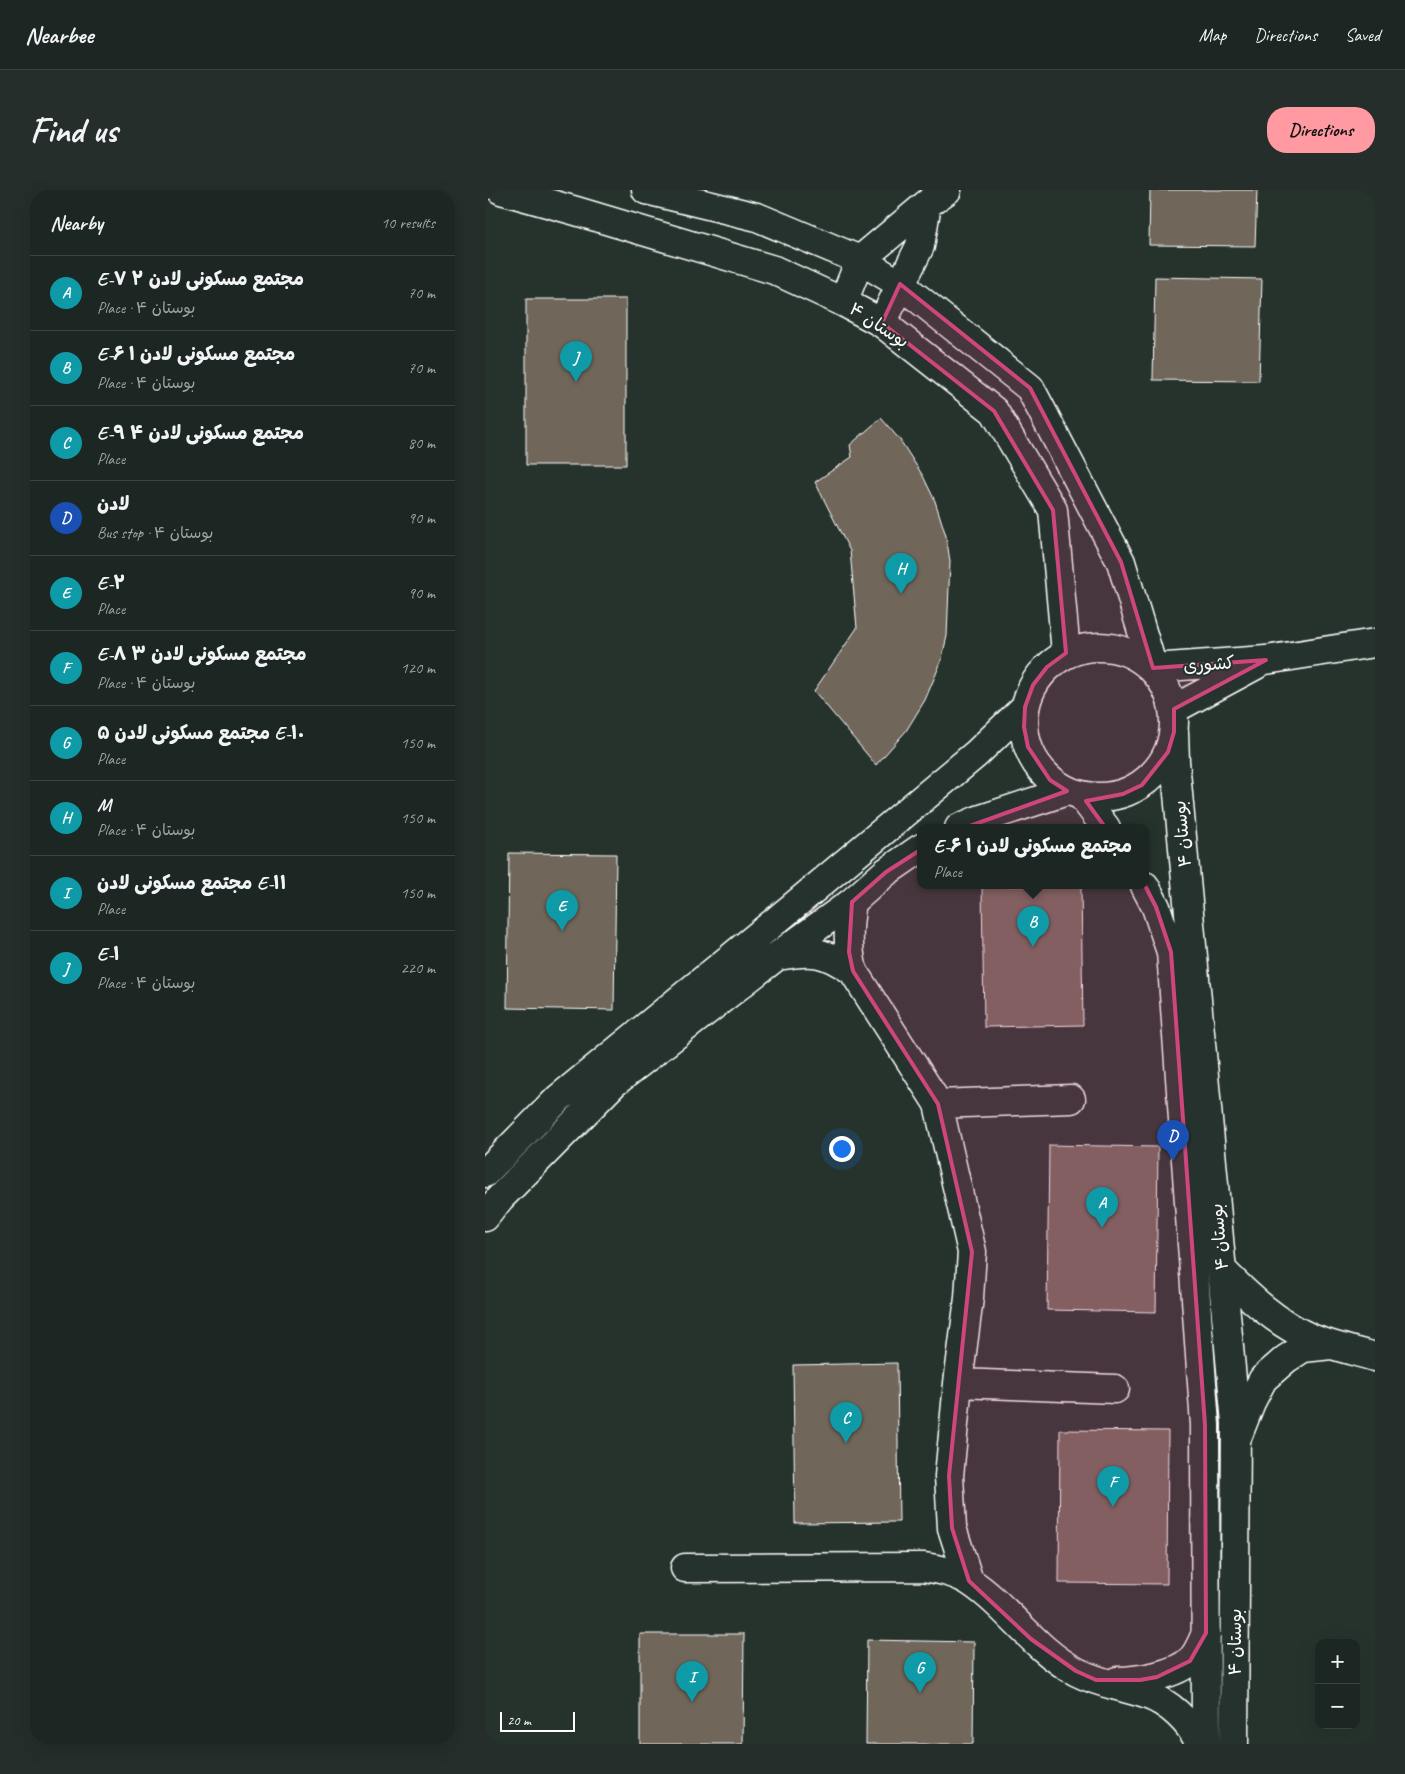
<!DOCTYPE html>
<meta charset="utf-8">
<style>
body{margin:0;font-family:Caveat,"Playpen Sans Arabic",sans-serif;background:#252e2a;color:#f1f3f6}
.controls{position:absolute;right:15px;bottom:15px;display:grid;overflow:hidden;border-radius:10px;box-shadow:0 5px 20px #0002}
.controls button{width:45px;height:45px;display:grid;place-items:center;padding:0;border:0;border-bottom:1px solid #3a4340;background:#1c2622;color:#f1f3f6;font:25px sans-serif}
.scale{position:absolute;left:15px;bottom:12px;width:75px;box-sizing:border-box;padding-left:5px;border:2px solid #fff;border-top:0;font-size:14px;line-height:18px;white-space:nowrap;color:#fff;-webkit-text-stroke:4px #26332d;paint-order:stroke}
.you{position:absolute;left:356px;top:958px;width:18px;height:18px;margin:-12px;border:4px solid #fff;border-radius:50%;background:#1a73e8;box-shadow:0 0 0 8px #1a73e833}
.badge{display:grid;place-items:center;width:32px;height:32px;border-radius:50%;background:#ff9aa2;color:#fff;font-size:16px;font-weight:700}
.pin{position:absolute;translate:-50% -41px;filter:drop-shadow(0 1px 2px #0008)}
.pin::after{content:'';position:absolute;top:26px;width:18px;height:15px;background:inherit;clip-path:polygon(0 0,100% 0,50% 100%)}
.popup{position:absolute;left:432px;top:634px;width:232px;height:65px;box-sizing:border-box;display:grid;place-content:center;border-radius:10px;background:#1c2622;filter:drop-shadow(0 1px 4px #0005);font-size:16px;white-space:nowrap;color:#a0a5a5}
.popup b{font-size:19px;color:#f1f3f6}
.popup::after{content:'';position:absolute;left:50%;top:100%;margin-left:-10px;border:10px solid transparent;border-top-color:#1c2622}
.list{margin:0;padding:0;list-style:none}
h2{display:flex;justify-content:space-between;align-items:center;height:65px;margin:0;padding:0 20px;font-size:21px}
h2 small{font-size:16px;font-weight:400;color:#a0a5a5}
.list li{display:grid;grid-template-columns:32px 1fr auto;gap:15px;align-items:center;box-sizing:border-box;height:75px;padding:0 20px;border-top:1px solid #3a4340}
.list b{display:block;font-size:19px;white-space:nowrap}
.list p{margin:0;font-size:16px;white-space:nowrap;color:#a0a5a5}
.list em{font-size:16px;font-style:normal;color:#a0a5a5}
.map{position:relative;flex:none;width:890px;height:1554px;overflow:hidden;border-radius:20px}
header{display:flex;align-items:center;gap:30px;box-sizing:border-box;height:70px;padding:0 25px;background:#1c2622;border-bottom:1px solid #3a4340}
header strong{font-size:24px}
nav{display:flex;gap:28px;margin-inline-start:auto;font-size:18px}
.intro{display:flex;align-items:center;justify-content:space-between;box-sizing:border-box;height:120px;padding:0 30px}
h1{margin:0;font-size:35px}
.button{padding:12px 22px;border-radius:20px;background:#ff9aa2;color:#111;font-size:18px;font-weight:700}
main{display:flex;gap:30px;padding:0 30px}
aside{flex:1;background:#1c2622;border-radius:20px;box-shadow:0 5px 20px #0002}
.map>svg:first-child{display:block}
.building{fill:#71665a;stroke:#fff}
.lines{fill:none;stroke-linecap:round;stroke-linejoin:round}
.street-casing{stroke:#fff;stroke-width:31}
.secondary-casing{stroke:#fff;stroke-width:31}
.street{stroke:#26332d;stroke-width:28}
.secondary{stroke:#26332d;stroke-width:28}
.marked{fill:#ce467c;fill-opacity:0.2;stroke:#ce467c;stroke-width:4;stroke-linejoin:round}
.labels{text-anchor:middle;stroke-width:4;stroke-linejoin:round;paint-order:stroke}
.street-label{font-size:18px;fill:#fff;stroke:#26332d}
</style>
<header>
<strong>Nearbee</strong>
<nav><a>Map</a><a>Directions</a><a>Saved</a></nav>
</header>
<div class="intro"><h1>Find us</h1><a class="button">Directions</a></div>
<main>
<aside>
<h2>Nearby<small>10 results</small></h2>
<ul class="list">
<li><span class="badge" style="background:#0f9aa8">A</span><div><b>E-۷ مجتمع مسکونی لادن ۲</b><p>Place · بوستان ۴</p></div><em>70 m</em></li>
<li><span class="badge" style="background:#0f9aa8">B</span><div><b>E-۶ مجتمع مسکونی لادن ۱</b><p>Place · بوستان ۴</p></div><em>70 m</em></li>
<li><span class="badge" style="background:#0f9aa8">C</span><div><b>E-۹ مجتمع مسکونی لادن ۴</b><p>Place</p></div><em>80 m</em></li>
<li><span class="badge" style="background:#1a4fb4">D</span><div><b>لادن</b><p>Bus stop · بوستان ۴</p></div><em>90 m</em></li>
<li><span class="badge" style="background:#0f9aa8">E</span><div><b>E-۲</b><p>Place</p></div><em>90 m</em></li>
<li><span class="badge" style="background:#0f9aa8">F</span><div><b>E-۸ مجتمع مسکونی لادن ۳</b><p>Place · بوستان ۴</p></div><em>120 m</em></li>
<li><span class="badge" style="background:#0f9aa8">G</span><div><b>مجتمع مسکونی لادن ۵ E-۱۰</b><p>Place</p></div><em>150 m</em></li>
<li><span class="badge" style="background:#0f9aa8">H</span><div><b>M</b><p>Place · بوستان ۴</p></div><em>150 m</em></li>
<li><span class="badge" style="background:#0f9aa8">I</span><div><b>مجتمع مسکونی لادن E-۱۱</b><p>Place</p></div><em>150 m</em></li>
<li><span class="badge" style="background:#0f9aa8">J</span><div><b>E-۱</b><p>Place · بوستان ۴</p></div><em>220 m</em></li>
</ul>
</aside>
<div class="map">
<svg width="890" height="1554" viewBox="0 0 890 1554">
<rect width="100%" height="100%" fill="#26332d"/>
<filter id="ink" filterUnits="userSpaceOnUse"><feTurbulence type="fractalNoise" baseFrequency=".02" numOctaves="2"/><feDisplacementMap in="SourceGraphic" scale="10" xChannelSelector="R" yChannelSelector="G"/><feConvolveMatrix kernelMatrix="1 2 1 2 8 2 1 2 1" color-interpolation-filters="sRGB"/></filter>
<g filter="url(#ink)">
<path class="building" d="M 665,0 L 772,0 L 770,56 L 664,55 Z
M 670,87 L 777,89 L 774,191 L 668,190 Z
M 41,109 L 141,109 L 141,275 L 41,275 Z
M 396,228 L 415,250 L 438,286 L 450,311 L 461,346 L 465,371 L 462,446 L 456,472 L 440,510 L 421,541 L 391,575 L 329,501 L 372,438 L 365,361 L 330,292 L 367,267 L 365,255 Z
M 24,663 L 131,664 L 129,820 L 22,818 Z
M 497,696 L 596,696 L 598,835 L 499,837 Z
M 564,955 L 673,957 L 671,1122 L 562,1120 Z
M 412,1173 L 414,1332 L 310,1333 L 308,1175 Z
M 575,1240 L 683,1241 L 682,1394 L 574,1393 Z
M 155,1444 L 259,1444 L 258,1554 L 155,1554 Z
M 382,1450 L 489,1452 L 488,1554 L 381,1554 Z"/>
<g class="lines">
<defs>
<path id="street" d="M 358,112 L 375,70 L 442,14 L 462,0
M 397,133 L 435,56 L 442,14
M 668,478 L 781,470 L 890,453
M 689,519 L 771,475
M 474,638 L 493,630 L 582,601
M 367,712 C 363,737 362,755 368,781 L 453,914 L 487,1062 L 484,1108 L 473,1193 L 464,1286 L 467,1338 L 484,1391
M 292,766 C 327,760 339,760 368,781
M 453,914 L 586,909
M 0,983 L 74,908 L 293,729 L 491,564 L 540,517
M 0,1027 L 15,1008 L 129,893 L 292,766 L 367,712 L 401,682 L 436,658
M 737,1080 C 763,1106 791,1133 826,1148 C 847,1156 869,1161 890,1167
M 473,1193 L 630,1199
M 751,1250 L 766,1212 L 778,1189 L 801,1169 L 818,1158 L 846,1155
M 200,1378 L 438,1377 C 454,1379 470,1382 484,1391 C 524,1417 548,1459 592,1482 C 616,1494 636,1496 660,1504 C 684,1512 705,1532 715,1554
M 632,1491 C 652,1491 691,1485 706,1470 C 713,1463 717,1452 721,1443"/>
<path id="secondary" d="M 16,0 L 91,21 L 289,80 L 358,112 L 397,133 L 509,221 L 568,320 L 581,463
M 161,0 L 272,27 L 375,70 L 415,94 L 545,198 L 636,372 L 668,478
M539 532a75 75 0 1 1 150 0a75 75 0 1 1-150 0Z
M 689,542 L 690,571 L 751,1233 L 749,1554
M 597,606 L 621,638
M 660,696 L 671,717 L 686,762 L 720,1235 L 721,1554"/>
</defs>
<use href="#street" class="street-casing"/>
<use href="#secondary" class="secondary-casing"/>
<use href="#street" class="street"/>
<use href="#secondary" class="secondary"/>
</g>
</g>
<path class="marked" d="M 415,94 L 545,198 L 636,372 L 668,478 L 781,470 L 689,519 L 689,542 L 683,562 L 657,595 L 638,604 L 601,611 L 654,684 L 671,717 L 686,762 L 720,1235 L 721,1443 L 705,1471 L 672,1487 L 655,1490 L 611,1490 L 591,1481 L 546,1449 L 484,1391 L 467,1338 L 464,1286 L 487,1062 L 453,914 L 368,781 L 364,762 L 367,712 L 401,682 L 457,646 L 582,601 L 565,590 L 543,557 L 539,537 L 540,517 L 548,495 L 562,477 L 581,463 L 568,320 L 509,221 L 397,133 Z"/>
<g class="labels">
<g class="street-label">
<text transform="translate(394 135) rotate(33)" y="6">بوستان ۴</text>
<text transform="translate(724 474) rotate(-4)" y="6">کشوری</text>
<text transform="translate(697 644) rotate(-95)" y="6">بوستان ۴</text>
<text transform="translate(734 1047) rotate(-95)" y="6">بوستان ۴</text>
<text transform="translate(750 1452) rotate(-90)" y="6">بوستان ۴</text>
</g>
</g>
</svg>
<div class="controls">
<button>+</button>
<button>−</button>
</div>
<div class="scale">20 m</div>
<div class="you"></div>
<div class="pin badge" style="left:617px;top:1038px;background:#0f9aa8">A</div>
<div class="pin badge" style="left:548px;top:757px;background:#0f9aa8">B</div>
<div class="popup"><b>E-۶ مجتمع مسکونی لادن ۱</b>Place</div>
<div class="pin badge" style="left:361px;top:1253px;background:#0f9aa8">C</div>
<div class="pin badge" style="left:688px;top:971px;background:#1a4fb4">D</div>
<div class="pin badge" style="left:77px;top:741px;background:#0f9aa8">E</div>
<div class="pin badge" style="left:628px;top:1317px;background:#0f9aa8">F</div>
<div class="pin badge" style="left:435px;top:1503px;background:#0f9aa8">G</div>
<div class="pin badge" style="left:416px;top:404px;background:#0f9aa8">H</div>
<div class="pin badge" style="left:207px;top:1512px;background:#0f9aa8">I</div>
<div class="pin badge" style="left:91px;top:192px;background:#0f9aa8">J</div>
</div>
</main>
